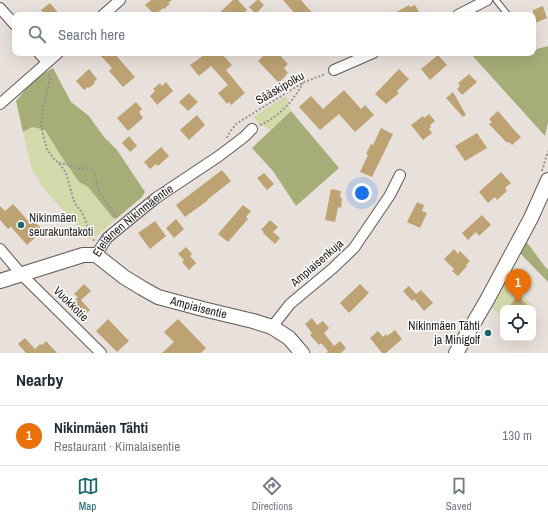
<!DOCTYPE html>
<meta charset="utf-8">
<style>
body{margin:0;font-family:"Archivo Narrow",sans-serif;background:#f2f2f3;color:#1f2937}
.controls{position:absolute;right:12px;bottom:12px;display:grid;overflow:hidden;border-radius:8px;box-shadow:0 4px 16px #0002}
.controls button{width:36px;height:36px;display:grid;place-items:center;padding:0;border:0;border-bottom:1px solid #e0e1e3;background:#fff;color:#1f2937;font:20px sans-serif}
.you{position:absolute;left:362px;top:193px;width:14px;height:14px;margin:-10px;border:3px solid #fff;border-radius:50%;background:#1a73e8;box-shadow:0 0 0 6px #1a73e833}
.badge{display:grid;place-items:center;width:26px;height:26px;border-radius:50%;background:#1a676f;color:#fff;font-size:13px;font-weight:700}
.pin{position:absolute;translate:-50% -33px;filter:drop-shadow(0 1px 2px #0008)}
.pin::after{content:'';position:absolute;top:21px;width:14px;height:12px;background:inherit;clip-path:polygon(0 0,100% 0,50% 100%)}
.list{margin:0;padding:0;list-style:none}
h2{display:flex;justify-content:space-between;align-items:center;height:52px;margin:0;padding:0 16px;font-size:17px}
h2 small{font-size:13px;font-weight:400;color:#747a83}
.list li{display:grid;grid-template-columns:26px 1fr auto;gap:12px;align-items:center;box-sizing:border-box;height:60px;padding:0 16px;border-top:1px solid #e0e1e3}
.list b{display:block;font-size:15px;white-space:nowrap}
.list p{margin:0;font-size:13px;white-space:nowrap;color:#747a83}
.list em{font-size:13px;font-style:normal;color:#747a83}
.icon{flex:none;width:22px;height:22px;fill:none;stroke:currentColor;stroke-width:2;stroke-linecap:round;stroke-linejoin:round}
.map{position:relative;flex:none;width:548px;height:353px;overflow:hidden}
.search{position:absolute;background:#fff;box-shadow:0 4px 16px #0002;left:12px;right:12px;top:12px;height:44px;display:flex;align-items:center;gap:10px;box-sizing:border-box;padding:0 14px;border-radius:8px;color:#747a83;font-size:15px}
.sheet{height:112px;background:#fff}
nav{display:flex;justify-content:space-around;align-items:center;box-sizing:border-box;height:56px;border-top:1px solid #e0e1e3;background:#fff;font-size:11px;color:#747a83}
nav a{display:grid;justify-items:center;gap:2px}
nav .on{color:#1a676f}
.map>svg:first-child{display:block}
.green{fill:#d4d9ac}
.forest{fill:#a7ad78}
.building{fill:#bda373}
.lines{fill:none;stroke-linecap:round;stroke-linejoin:round}
.lane-casing{stroke:#5f5854;stroke-width:7}
.street-casing{stroke:#5f5854;stroke-width:12}
.secondary-casing{stroke:#5f5854;stroke-width:16}
.path{stroke:#99938f;stroke-width:2;stroke-dasharray:2 2;stroke-linecap:butt}
.lane{stroke:#fff;stroke-width:5}
.street{stroke:#fff;stroke-width:10}
.secondary{stroke:#fff;stroke-width:14}
.poi-dot{fill:#1a676f;stroke:#fff;stroke-width:1.5}
.labels{text-anchor:middle;stroke-width:3;stroke-linejoin:round;paint-order:stroke}
.street-label{font-size:12px;fill:#1d1a18;stroke:#fff}
.poi-label{font-size:12px;fill:#1d1a18;stroke:#fff;text-anchor:start}
</style>
<div class="map">
<svg width="548" height="353" viewBox="0 0 548 353">
<rect width="100%" height="100%" fill="#e8e0db"/>
<path class="green" d="M 286,96 C 290,101 287,105 291,111 L 270,130 L 259,124 L 253,117 Z
M 32,127 L 45,130 L 61,156 L 79,182 L 88,187 L 113,218 L 116,219 L 100,233 L 90,240 L 43,188 L 32,170 L 23,132 Z
M 505,278 L 534,307 L 529,307 L 518,297 L 507,308 L 503,308 L 503,312 L 500,315 L 490,305 Z"/>
<path class="forest" d="M 548,46 L 548,122 L 545,136 L 470,53 L 499,53 L 503,55 L 515,53 L 533,53 L 533,50 Z
M 53,68 L 71,102 L 89,116 L 104,137 L 117,150 L 145,192 L 142,197 L 116,219 L 113,218 L 88,187 L 79,182 L 61,156 L 45,130 L 32,127 L 23,132 L 16,101 C 27,87 37,76 53,68 Z
M 291,111 L 339,168 L 296,206 L 273,171 L 252,148 Z
M 526,241 L 546,268 L 548,269 L 548,282 L 519,252 Z"/>
<path class="building" d="M 151,0 L 172,0 L 168,3 L 170,4 L 164,9 L 163,8 L 155,15 L 145,5 Z
M 233,0 L 238,0 L 247,10 L 241,15 L 217,15 Z
M 257,0 L 259,0 L 264,5 L 256,14 L 249,7 Z
M 283,0 L 301,0 L 314,15 L 296,15 Z
M 50,3 L 60,15 L 45,15 L 41,10 Z
M 409,5 L 410,7 L 415,5 L 419,12 L 415,15 L 391,15 Z
M 543,6 L 547,18 L 533,24 L 533,10 Z
M 98,53 L 114,53 L 135,77 L 123,87 L 109,71 L 112,68 Z
M 206,53 L 221,53 L 232,65 L 226,70 L 245,93 L 231,105 L 229,102 L 227,104 L 218,93 L 228,85 L 211,66 L 199,76 L 190,65 L 196,61 Z
M 266,53 L 278,53 L 288,64 L 284,68 L 288,73 L 279,83 L 258,61 Z
M 438,55 L 447,65 L 430,80 L 421,69 Z
M 89,69 L 97,79 L 94,82 L 95,83 L 89,88 L 88,87 L 84,90 L 76,81 Z
M 399,69 L 409,79 L 397,91 L 399,93 L 386,104 L 375,94 Z
M 469,74 L 477,82 L 462,95 L 457,89 L 460,86 L 458,83 Z
M 166,82 L 173,91 L 157,105 L 150,96 L 155,91 L 153,89 L 160,83 L 162,86 Z
M 344,90 L 361,109 L 365,105 L 374,115 L 355,132 L 339,114 L 320,130 L 299,107 L 311,96 L 323,109 Z
M 453,92 L 466,115 L 463,117 L 446,98 Z
M 189,93 L 198,102 L 188,111 L 179,102 Z
M 136,102 L 142,109 L 139,112 L 143,118 L 128,131 L 117,118 Z
M 498,111 L 515,131 L 521,137 L 512,145 L 509,142 L 507,143 L 489,124 L 492,122 L 489,119 Z
M 429,114 L 435,121 L 430,125 L 431,127 L 429,129 L 432,133 L 423,140 L 411,125 L 423,116 L 424,118 Z
M 197,115 L 205,125 L 189,140 L 180,130 Z
M 381,128 L 393,134 L 372,177 L 360,172 L 368,155 L 366,154 L 371,144 L 373,145 Z
M 477,133 L 487,148 L 465,161 L 455,146 Z
M 129,136 L 137,146 L 130,152 L 122,143 Z
M 161,147 L 169,156 L 158,166 L 156,164 L 150,169 L 144,162 Z
M 222,170 L 231,181 L 207,200 L 207,201 L 185,217 L 176,205 Z
M 501,172 L 511,183 L 505,188 L 507,191 L 497,200 L 495,197 L 488,203 L 479,192 Z
M 264,173 L 274,184 L 267,190 L 257,178 Z
M 331,189 L 341,191 L 340,197 L 342,198 L 341,208 L 338,207 L 335,222 L 325,220 Z
M 417,202 L 424,205 L 422,211 L 427,213 L 420,228 L 407,222 Z
M 13,204 L 31,224 L 34,221 L 42,229 L 33,237 L 35,238 L 27,245 L 11,227 L 8,229 L 0,220 L 0,206 L 5,211 Z
M 243,205 L 251,211 L 246,217 L 248,219 L 228,242 L 218,234 Z
M 482,215 L 491,225 L 479,236 L 476,232 L 468,240 L 462,233 Z
M 176,219 L 184,229 L 174,238 L 166,228 Z
M 270,220 L 278,227 L 273,232 L 280,238 L 275,244 L 263,233 L 264,232 L 261,230 Z
M 155,221 L 166,236 L 150,249 L 138,233 Z
M 186,247 L 192,254 L 190,256 L 196,263 L 189,270 L 182,262 L 184,260 L 178,254 Z
M 454,249 L 458,254 L 460,251 L 470,261 L 466,265 L 467,266 L 458,276 L 452,271 L 454,269 L 444,259 Z
M 84,284 L 91,291 L 81,300 L 74,294 Z
M 360,284 L 369,293 L 349,313 L 340,303 Z
M 409,286 L 416,294 L 421,290 L 433,303 L 424,311 L 414,299 L 412,301 L 403,291 Z
M 518,296 L 530,308 L 507,308 Z
M 78,297 L 90,310 L 81,318 L 69,306 Z
M 312,318 L 317,325 L 323,321 L 329,328 L 324,333 L 334,346 L 340,341 L 346,348 L 341,353 L 326,353 L 328,351 L 321,343 L 319,345 L 310,335 L 312,333 L 305,324 Z
M 108,319 L 129,341 L 117,352 L 96,331 Z
M 178,319 L 206,348 L 201,353 L 162,353 L 174,342 L 164,332 Z
M 395,330 L 402,339 L 386,353 L 382,353 L 370,338 L 378,331 L 383,337 L 386,334 L 387,336 Z
M 25,338 L 35,349 L 40,344 L 42,345 L 46,341 L 57,353 L 26,353 L 18,344 Z"/>
<g class="lines">
<defs>
<path id="lane" d="M 496,0 L 508,15"/>
<g id="street">
<path d="M 0,8 L 15,25"/>
<path d="M 103,15 L 120,0"/>
<path d="M 458,15 L 487,0"/>
<path d="M 39,53 L 47,62"/>
<path d="M 334,70 L 373,53"/>
<path d="M 0,104 L 58,53"/>
<path d="M 0,249 L 22,275 L 101,353"/>
<path id="s1" d="M 96,255 L 107,238 L 156,198 L 219,156 L 244,137 L 252,129"/>
<path d="M 272,327 L 290,304 L 332,269 L 354,248 L 390,195 L 400,175"/>
</g>
<g id="secondary">
<path id="s2" d="M 0,281 L 83,255 L 96,255 L 124,277 L 142,288 L 158,297 L 203,309 L 253,321 L 272,327 L 289,338 L 302,353"/>
<path d="M 456,353 L 487,300 L 531,218 L 548,180"/>
</g>
</defs>
<use href="#lane" class="lane-casing"/>
<use href="#street" class="street-casing"/>
<use href="#secondary" class="secondary-casing"/>
<path class="path" d="M 49,74 L 50,79 L 42,113 L 41,125 L 44,139 L 47,149 L 53,158 L 59,163 L 66,173 L 73,198 L 76,205 L 82,212 L 94,241
M 260,125 C 279,117 294,100 303,83
M 227,138 L 229,133 L 236,124 L 304,82 L 326,74
M 59,163 L 65,164 L 79,169 L 86,168 L 91,170 L 95,173 L 98,190 L 114,214 L 117,217
M 542,171 L 548,151"/>
<use href="#lane" class="lane"/>
<use href="#street" class="street"/>
<use href="#secondary" class="secondary"/>
</g>
<g class="poi-dot">
<circle cx="21" cy="225" r="4"/>
<circle cx="488" cy="333" r="4"/>
</g>
<g class="labels">
<g class="street-label">
<text transform="translate(280 88) rotate(-30)" y="4">Sääskipolku</text>
<text dy="4" stroke="none"><textPath href="#s1" startOffset="51">Eteläinen Nikinmäentie</textPath></text>
<text transform="translate(317 263) rotate(-41)" y="4">Ampiaisenkuja</text>
<text transform="translate(71 304) rotate(45)" y="4">Vuokkotie</text>
<text dy="4" stroke="none"><textPath href="#s2" startOffset="217">Ampiaisentie</textPath></text>
</g>
<g class="poi-label">
<text x="29" y="222">Nikinmäen<tspan x="29" dy="14">seurakuntakoti</tspan></text>
<text x="480" y="330" text-anchor="end">Nikinmäen Tähti<tspan x="480" dy="14">ja Minigolf</tspan></text>
</g>
</g>
</svg>
<div class="controls">
<button><svg class="icon" aria-label="locate" viewBox="0 0 24 24"><circle cx="12" cy="12" r="6"/><path d="M12 2v4M12 18v4M2 12h4M18 12h4"/></svg></button>
</div>
<div class="you"></div>
<div class="pin badge" style="left:518px;top:302px;background:#e8710a">1</div>
<div class="search"><svg class="icon" aria-label="search" viewBox="0 0 24 24"><circle cx="10" cy="10" r="6"/><path d="M15 15l6 6"/></svg>Search here</div>
</div>
<section class="sheet">
<h2>Nearby<small></small></h2>
<ul class="list">
<li><span class="badge" style="background:#e8710a">1</span><div><b>Nikinmäen Tähti</b><p>Restaurant · Kimalaisentie</p></div><em>130 m</em></li>
</ul>
</section>
<nav>
<a class="on"><svg class="icon" aria-label="map" viewBox="0 0 24 24"><path d="M3 6l6-2 6 2 6-2v14l-6 2-6-2-6 2zM9 4v14M15 6v14"/></svg>Map</a>
<a><svg class="icon" aria-label="directions" viewBox="0 0 24 24"><path d="M12 3l9 9-9 9-9-9zM9 14v-3h6M13 9l2 2-2 2"/></svg>Directions</a>
<a><svg class="icon" aria-label="saved" viewBox="0 0 24 24"><path d="M7 4h10v16l-5-4-5 4z"/></svg>Saved</a>
</nav>
